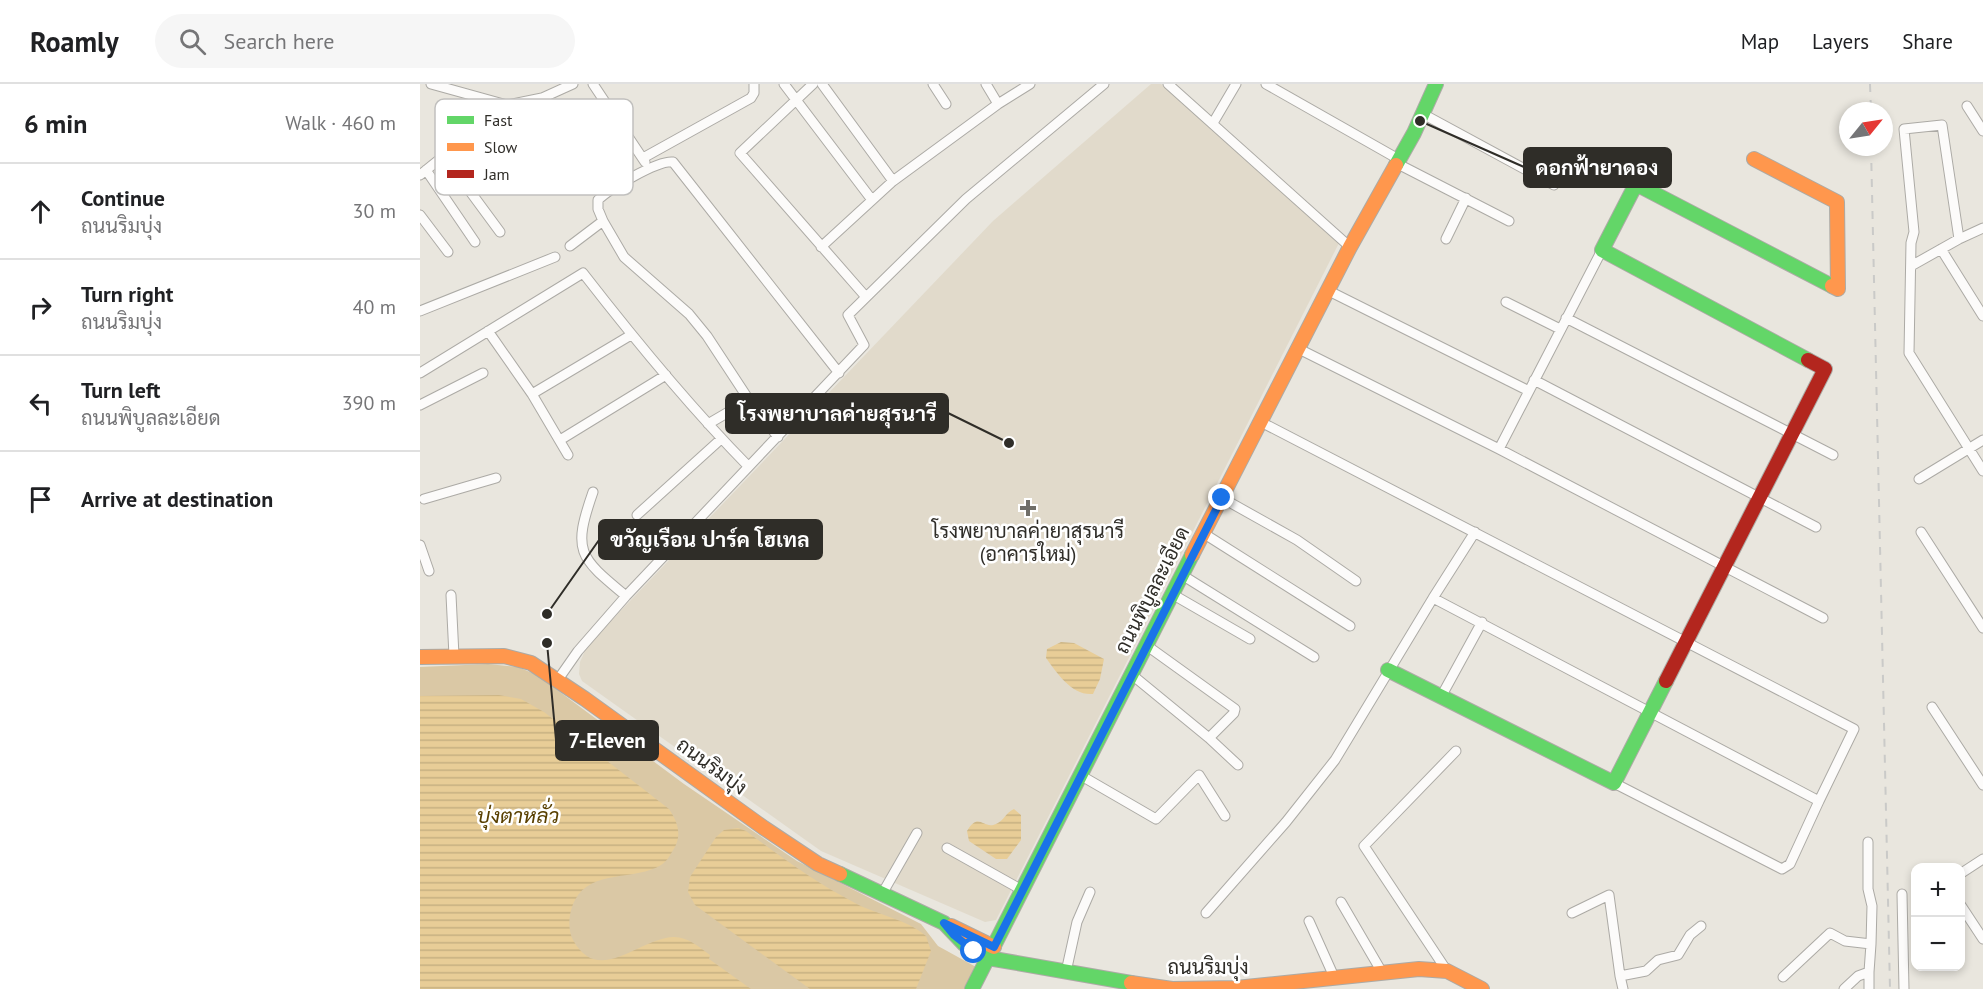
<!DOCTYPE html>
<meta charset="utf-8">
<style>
body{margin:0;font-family:"PT Sans",Sarabun,sans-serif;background:#f6f6f6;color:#202124}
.controls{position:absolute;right:18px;bottom:18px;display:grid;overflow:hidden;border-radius:12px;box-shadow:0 3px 9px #0003}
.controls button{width:54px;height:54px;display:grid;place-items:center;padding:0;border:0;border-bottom:2px solid #e0e0e0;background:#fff;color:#202124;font:30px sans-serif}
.compass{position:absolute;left:1419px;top:18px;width:54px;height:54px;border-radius:50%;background:#fff;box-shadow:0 3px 9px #0003;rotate:60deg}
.stop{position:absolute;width:18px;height:18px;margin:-14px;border:4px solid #1a73e8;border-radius:50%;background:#fff}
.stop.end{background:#1a73e8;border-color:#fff;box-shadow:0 2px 6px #0008}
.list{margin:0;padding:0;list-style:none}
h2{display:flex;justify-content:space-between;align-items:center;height:78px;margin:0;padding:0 24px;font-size:26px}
h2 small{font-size:20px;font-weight:400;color:#757577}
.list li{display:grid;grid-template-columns:39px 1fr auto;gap:18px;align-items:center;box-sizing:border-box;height:96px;padding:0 24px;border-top:2px solid #e0e0e0}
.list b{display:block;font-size:22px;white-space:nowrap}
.list p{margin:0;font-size:20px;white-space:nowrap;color:#757577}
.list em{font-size:20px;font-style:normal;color:#757577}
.icon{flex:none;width:33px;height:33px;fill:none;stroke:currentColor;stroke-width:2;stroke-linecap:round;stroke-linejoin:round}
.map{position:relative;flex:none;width:1563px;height:905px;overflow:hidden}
header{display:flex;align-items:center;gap:36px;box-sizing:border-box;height:84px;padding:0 30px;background:#fff;border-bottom:2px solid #e0e0e0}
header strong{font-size:28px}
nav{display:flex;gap:33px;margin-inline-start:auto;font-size:21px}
.search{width:420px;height:54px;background:#f6f6f6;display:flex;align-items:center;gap:15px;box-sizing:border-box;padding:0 21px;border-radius:33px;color:#757577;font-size:22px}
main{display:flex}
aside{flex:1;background:#fff}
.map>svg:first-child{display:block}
.built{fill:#e1dacb}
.green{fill:#dac8a5}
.water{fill:url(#water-rules)}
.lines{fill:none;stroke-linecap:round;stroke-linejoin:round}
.street-casing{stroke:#acaaa5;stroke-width:11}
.fast-casing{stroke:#acaaa5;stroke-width:16}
.slow-casing{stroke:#acaaa5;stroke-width:16}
.jam-casing{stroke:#acaaa5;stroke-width:16}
.street{stroke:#fcfbfa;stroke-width:9}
.fast{stroke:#63d668;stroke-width:14}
.slow{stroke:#ff974d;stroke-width:14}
.jam{stroke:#b3261e;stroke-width:14}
.rail{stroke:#cacac8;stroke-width:2;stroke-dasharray:8 8;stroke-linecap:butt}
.route{stroke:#1a73e8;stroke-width:8}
.poi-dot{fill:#706e68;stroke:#fff;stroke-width:2}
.labels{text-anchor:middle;stroke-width:5;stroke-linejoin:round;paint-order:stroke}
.poi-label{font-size:20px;fill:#2f2d28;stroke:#fff}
.street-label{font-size:20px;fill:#2f2d28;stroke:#fff}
.water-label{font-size:21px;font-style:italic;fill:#594001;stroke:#fff}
.key{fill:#fff;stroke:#c1c0be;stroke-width:1.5}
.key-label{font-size:16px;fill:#2f2d28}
.leader{fill:none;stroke:#2f2d28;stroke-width:2}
.callout-dot{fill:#2f2d28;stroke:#fff;stroke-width:2}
.callout{fill:#2f2d28;stroke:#2f2d28;stroke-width:2}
.callout-label{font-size:21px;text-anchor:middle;font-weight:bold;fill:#fff}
</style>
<header>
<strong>Roamly</strong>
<div class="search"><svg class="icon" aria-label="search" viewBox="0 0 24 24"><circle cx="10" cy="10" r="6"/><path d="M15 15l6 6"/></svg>Search here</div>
<nav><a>Map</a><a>Layers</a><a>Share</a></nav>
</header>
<main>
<aside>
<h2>6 min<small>Walk · 460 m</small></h2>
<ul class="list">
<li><svg class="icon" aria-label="ahead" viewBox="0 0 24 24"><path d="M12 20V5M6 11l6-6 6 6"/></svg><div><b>Continue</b><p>ถนนริมบุ่ง</p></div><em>30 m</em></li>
<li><svg class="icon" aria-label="right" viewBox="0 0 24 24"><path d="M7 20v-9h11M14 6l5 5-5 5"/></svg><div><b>Turn right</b><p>ถนนริมบุ่ง</p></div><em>40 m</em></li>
<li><svg class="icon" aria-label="left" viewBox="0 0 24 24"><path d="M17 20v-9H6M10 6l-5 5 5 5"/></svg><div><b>Turn left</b><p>ถนนพิบูลละเอียด</p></div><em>390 m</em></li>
<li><svg class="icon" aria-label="arrive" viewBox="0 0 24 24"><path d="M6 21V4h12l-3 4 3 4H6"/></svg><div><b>Arrive at destination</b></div></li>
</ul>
</aside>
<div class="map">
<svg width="1563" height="905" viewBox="0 0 1563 905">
<defs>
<pattern id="water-rules" width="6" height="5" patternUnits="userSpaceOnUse" patternTransform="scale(1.5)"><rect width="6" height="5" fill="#e8cd97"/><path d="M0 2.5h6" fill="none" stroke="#c7b082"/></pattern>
</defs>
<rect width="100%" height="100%" fill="#e9e6de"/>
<path class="built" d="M 731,0 L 741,0 L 920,157 L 576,836 L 565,838 L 401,767 L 162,597 L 159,590 L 160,578 L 167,562 L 573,137 Z"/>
<path class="green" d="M 68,580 L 98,583 L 117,591 L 264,700 L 377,777 L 501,840 L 518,862 L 556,883 L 546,905 L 0,905 L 0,583 Z"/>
<path class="water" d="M 641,558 L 654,559 L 684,575 L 680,595 L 673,610 C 652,612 637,589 626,574 L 627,565 Z
M 79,611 L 101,615 L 124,628 L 249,725 C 257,737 262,749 255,763 C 251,769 248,777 241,781 C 216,797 171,785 155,816 C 149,827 147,845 153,856 C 179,903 218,854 254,853 C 268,853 279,863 290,871 L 289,875 L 331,905 L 0,905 L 0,612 Z
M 594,725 L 601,731 L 601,756 L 587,775 L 576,775 L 549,757 L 547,747 C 559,727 563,746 576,740 C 584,737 586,728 594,725 Z
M 318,744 L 326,747 C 361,773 396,799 435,819 C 457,831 487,835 506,852 L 511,867 L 496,905 L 390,905 L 275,821 L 268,808 L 270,793 L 296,753 L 304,746 Z"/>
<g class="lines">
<defs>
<path id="street" d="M 11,0 L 87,21 L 122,14 L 153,0
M 173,0 L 225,78
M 364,0 L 452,116
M 393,0 L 320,69 L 446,213
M 402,0 L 473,97
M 513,0 L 526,20
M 566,0 L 578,20
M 748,0 L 930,163
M 846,0 L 980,76
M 122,14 L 132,35 L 182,111
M 1547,22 L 1563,47
M 1003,30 L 1134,101
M 793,39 L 816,0
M 55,47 L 94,99
M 24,72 L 80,148
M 223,74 L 331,14 L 334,9 L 334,0
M 978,80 L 1089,137
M 6,86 L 55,158
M 0,91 L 87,21
M 0,131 L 28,168
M 1026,155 L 1046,114
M 1539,155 L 1522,41 L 1484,45 L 1494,148 L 1491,159 L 1489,269 L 1563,387
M 150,162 L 183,137
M 401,163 L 473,97 L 578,20 L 610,0
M 1521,165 L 1563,232
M 1491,182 L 1539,155 L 1563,144
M 909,207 L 1109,307
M 1086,218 L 1140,245
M 0,227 L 135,173
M 1146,234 L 1413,371
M 68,247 L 112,310 L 148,371
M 879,265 L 1079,365 L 1403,534
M 0,289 L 163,189 C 215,256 269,322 328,382
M 1114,296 L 1396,443
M 112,310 L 211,251
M 0,321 L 63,289
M 841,338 L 1434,645 L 1399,717 L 1013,514 L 1055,448
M 288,340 L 329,316
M 358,353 L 329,316 L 287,252 L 269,230 L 204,173 L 183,137 L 178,125 L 178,116 C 189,105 238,76 253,78 L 419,289
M 140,356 L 246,291
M 1079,365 L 1182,166
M 1499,395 L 1563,356
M 173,408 C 152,468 159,473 206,512
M 802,414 L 877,456 L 936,497
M 4,415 L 76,394
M 217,431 L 301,355
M 1501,448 L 1563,544
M 783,449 L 930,542
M 0,461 L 9,487
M 762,491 L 894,573
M 752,510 L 830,555
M 31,511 L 34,572
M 726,561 L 815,625 L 814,629 L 789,654
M 711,590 L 789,654 L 818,681
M 137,597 L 158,567 L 206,512 L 444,261 L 428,231 L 546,115 L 684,0
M 1022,611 L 1062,538
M 1512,623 L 1563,701
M 660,691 L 736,735 L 779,691 L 805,732
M 1194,699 L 1362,785 L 1370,780 L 1399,717
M 1448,758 L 1448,805 L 1452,822 L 1451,860
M 527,764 L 602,806
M 1540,790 L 1563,775
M 462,810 L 497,749
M 1482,810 L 1484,905
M 921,818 L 963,890
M 1540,820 L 1563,855
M 786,829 L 866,738 L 915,676 L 1013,514
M 1152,829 L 1189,811 L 1200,892 L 1203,905
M 889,837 L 915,895
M 1027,887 L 944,762 L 1036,667
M 646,888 L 657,838 L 670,808
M 1200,892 L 1226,887 L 1238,876 L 1258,871 L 1270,851 L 1281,842
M 1363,893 L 1410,849 L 1425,857 L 1451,860 L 1449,888
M 1424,905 L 1438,892 L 1449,888 L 1449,905"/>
<path id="fast" d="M 976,81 L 994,49 L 1016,0
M 1388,276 L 1182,166 L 1216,100 L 1412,202
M 968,586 L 1194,699 L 1246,597
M 420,790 L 524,839 L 544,860 L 553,867 L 568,874 L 711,899
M 552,905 L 772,471"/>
<path id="slow" d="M 1334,75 L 1417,118 L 1418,205 L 1412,202
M 772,471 L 930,163 L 976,81
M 0,573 L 84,572 L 111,579 L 165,615 L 344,744 L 398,780 L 420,790
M 531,842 L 574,863
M 711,899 L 752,905 L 816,904 L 999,885 L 1027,887 L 1062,905"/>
<path id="jam" d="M 1246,597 L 1405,285 L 1388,276"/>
</defs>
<use href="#street" class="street-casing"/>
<use href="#fast" class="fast-casing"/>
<use href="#slow" class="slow-casing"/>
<use href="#jam" class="jam-casing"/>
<use href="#street" class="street"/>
<use href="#fast" class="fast"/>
<use href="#slow" class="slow"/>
<use href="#jam" class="jam"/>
<path class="rail" d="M 1450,0 L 1451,27
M 1451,63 L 1470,905"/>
</g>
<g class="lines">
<path class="route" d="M 554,867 L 534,851 L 524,839 L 574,863 L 802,414"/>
</g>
<path class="poi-dot" d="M605 415h6v6h6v6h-6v6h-6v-6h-6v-6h6z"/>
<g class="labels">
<g class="poi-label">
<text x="608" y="454">โรงพยาบาลค่ายาสุรนารี<tspan x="608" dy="23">(อาคารใหม่)</tspan></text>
</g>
<g class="street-label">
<text transform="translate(732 506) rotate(-63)" y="7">ถนนพิบูลละเอียด</text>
<text transform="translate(292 682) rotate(36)" y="7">ถนนริมบุ่ง</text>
<text x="788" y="890">ถนนริมบุ่ง</text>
</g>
<g class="water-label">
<text x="98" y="739">บุ่งตาหลั่ว</text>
</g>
</g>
<rect x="15" y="15" width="198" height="96" rx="9" class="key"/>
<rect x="27" y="32" width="27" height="8" fill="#63d668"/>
<rect x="27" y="59" width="27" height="8" fill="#ff974d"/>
<rect x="27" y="86" width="27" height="8" fill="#b3261e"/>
<g class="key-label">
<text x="64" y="42">Fast</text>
<text x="64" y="69">Slow</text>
<text x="64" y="96">Jam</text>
</g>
<path class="leader" d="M1000 37L1104 83M589 359L528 329M127 530L179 456M127 559L136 656"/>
<g class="callout-dot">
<circle cx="1000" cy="37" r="6"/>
<circle cx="589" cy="359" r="6"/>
<circle cx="127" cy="530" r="6"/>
<circle cx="127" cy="559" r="6"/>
</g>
<g class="callout">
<rect x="1104" y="64" width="147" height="39" rx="6"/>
<rect x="306" y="310" width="222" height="39" rx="6"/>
<rect x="179" y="436" width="223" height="39" rx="6"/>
<rect x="136" y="637" width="102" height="39" rx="6"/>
</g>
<g class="callout-label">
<text x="1177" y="91">ดอกฟ้ายาดอง</text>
<text x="417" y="337">โรงพยาบาลค่ายสุรนารี</text>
<text x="290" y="463">ขวัญเรือน ปาร์ค โฮเทล</text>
<text x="187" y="664">7-Eleven</text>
</g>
</svg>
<div class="controls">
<button>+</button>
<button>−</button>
</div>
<svg class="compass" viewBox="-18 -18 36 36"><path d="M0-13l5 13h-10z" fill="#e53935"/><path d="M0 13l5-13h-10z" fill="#757577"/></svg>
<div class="stop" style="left:554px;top:867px"></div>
<div class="stop end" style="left:802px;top:414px"></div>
</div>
</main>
